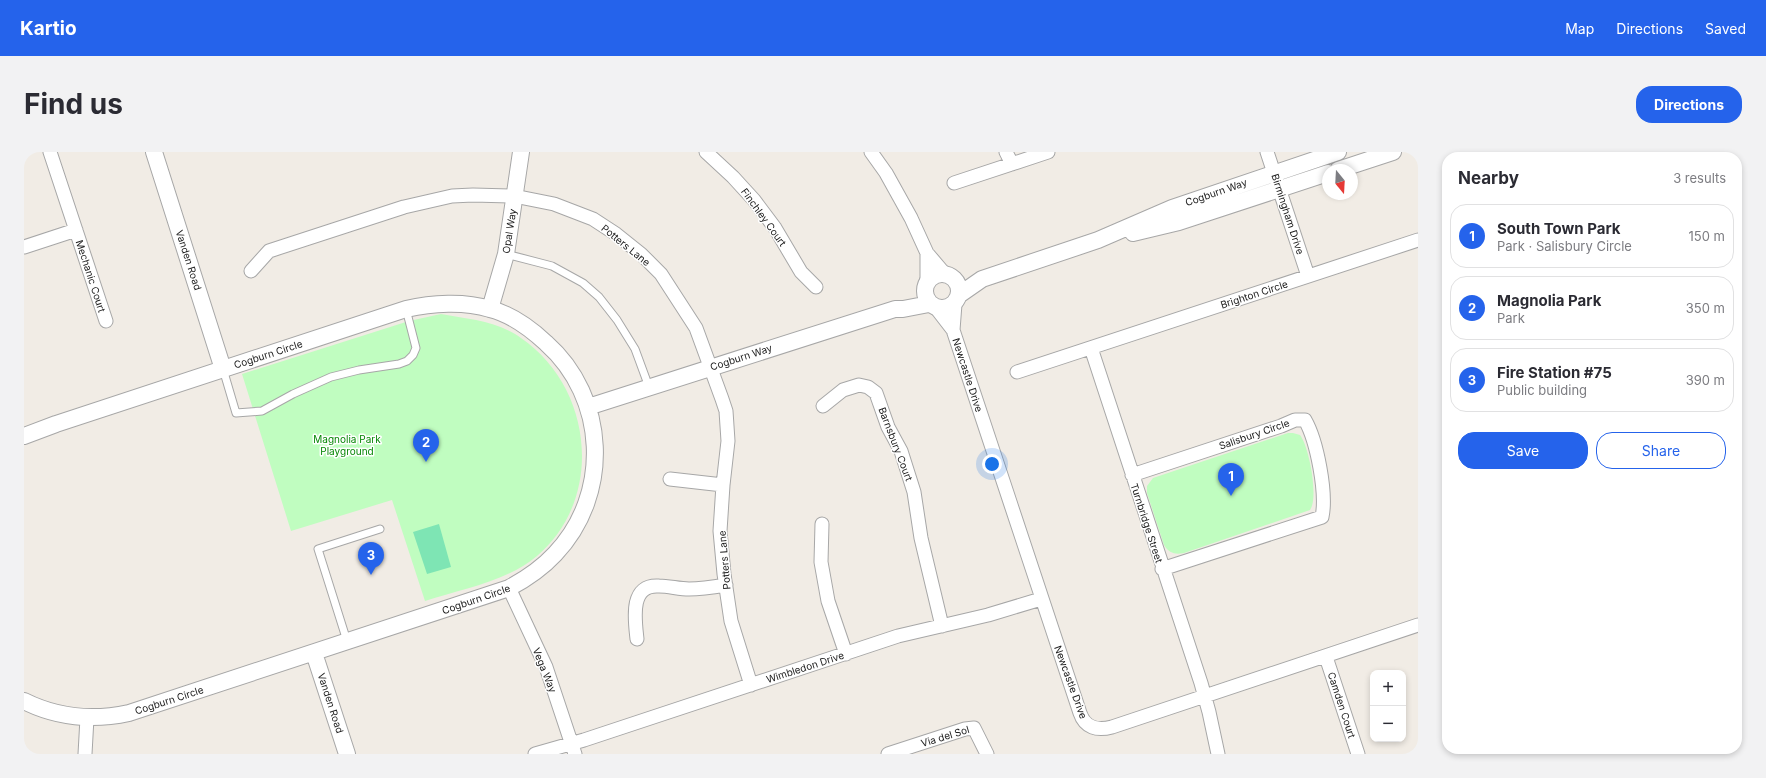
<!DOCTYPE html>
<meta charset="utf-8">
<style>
body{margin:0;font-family:Inter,sans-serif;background:#f2f2f3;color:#2b2b33}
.controls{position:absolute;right:12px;bottom:12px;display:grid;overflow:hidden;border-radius:8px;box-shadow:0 2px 6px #0003}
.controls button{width:36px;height:36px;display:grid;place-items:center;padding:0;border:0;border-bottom:1px solid #e1e1e2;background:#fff;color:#2b2b33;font:20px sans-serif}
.compass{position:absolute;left:1298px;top:12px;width:36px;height:36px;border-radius:50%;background:#fff;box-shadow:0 2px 6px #0003;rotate:162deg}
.you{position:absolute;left:968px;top:312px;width:14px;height:14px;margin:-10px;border:3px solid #fff;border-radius:50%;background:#1a73e8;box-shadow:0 0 0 6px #1a73e833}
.badge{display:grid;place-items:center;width:26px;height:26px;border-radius:50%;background:#2563eb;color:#fff;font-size:13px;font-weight:700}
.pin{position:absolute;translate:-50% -33px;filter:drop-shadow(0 1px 2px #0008)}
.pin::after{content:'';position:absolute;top:21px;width:14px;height:12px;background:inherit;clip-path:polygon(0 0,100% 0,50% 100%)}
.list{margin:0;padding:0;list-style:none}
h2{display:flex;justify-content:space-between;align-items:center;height:52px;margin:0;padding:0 16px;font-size:17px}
h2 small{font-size:13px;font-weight:400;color:#7c7c81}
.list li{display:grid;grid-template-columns:26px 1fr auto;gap:12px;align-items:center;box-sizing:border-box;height:64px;margin:0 8px 8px;padding:0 8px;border:1px solid #e1e1e2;border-radius:16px}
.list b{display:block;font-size:15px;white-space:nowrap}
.list p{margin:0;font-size:13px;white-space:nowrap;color:#7c7c81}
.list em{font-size:13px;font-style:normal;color:#7c7c81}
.actions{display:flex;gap:8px;padding:12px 16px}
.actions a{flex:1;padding:9px 0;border:1px solid #2563eb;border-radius:16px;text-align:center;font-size:14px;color:#2563eb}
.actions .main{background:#2563eb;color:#fff}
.map{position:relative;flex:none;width:1394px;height:602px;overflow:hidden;border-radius:16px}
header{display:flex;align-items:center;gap:24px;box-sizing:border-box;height:56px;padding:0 20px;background:#2563eb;color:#fff}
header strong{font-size:19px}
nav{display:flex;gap:22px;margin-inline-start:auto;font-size:14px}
.intro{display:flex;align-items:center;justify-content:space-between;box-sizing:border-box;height:96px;padding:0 24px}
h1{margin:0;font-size:28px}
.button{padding:10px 18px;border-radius:16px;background:#2563eb;color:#fff;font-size:14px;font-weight:700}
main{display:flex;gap:24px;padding:0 24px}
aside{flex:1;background:#fff;border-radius:16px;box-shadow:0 2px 6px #0003}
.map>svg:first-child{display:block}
.park{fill:#c0fdc0}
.pitch{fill:#7ee5b4}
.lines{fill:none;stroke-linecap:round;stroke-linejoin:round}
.service-casing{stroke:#a7a7a7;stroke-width:9}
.minor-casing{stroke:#a7a7a7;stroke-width:15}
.tertiary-casing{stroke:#a7a7a7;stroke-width:18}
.service{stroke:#fff;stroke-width:7}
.minor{stroke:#fff;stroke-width:13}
.tertiary{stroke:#fff;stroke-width:16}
.labels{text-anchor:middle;stroke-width:3;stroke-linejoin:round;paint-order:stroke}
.street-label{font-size:10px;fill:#202020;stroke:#fff}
.park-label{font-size:10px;fill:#058704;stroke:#fff}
</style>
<header>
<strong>Kartio</strong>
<nav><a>Map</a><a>Directions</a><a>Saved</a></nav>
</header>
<div class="intro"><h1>Find us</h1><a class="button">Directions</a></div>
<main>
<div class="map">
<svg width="1394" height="602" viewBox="0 0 1394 602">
<rect width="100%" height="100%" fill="#f1ece5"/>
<path class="park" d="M 417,162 C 444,167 474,169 497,186 C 569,235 581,346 513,404 C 482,430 438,437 401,449 L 368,348 L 267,379 L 218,222 L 385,169 Z
M 1264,281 L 1269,281 L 1276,283 C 1285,294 1295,346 1286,358 L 1160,401 C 1151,403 1145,401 1140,393 L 1123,341 L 1123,334 L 1129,326 Z"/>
<path class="pitch" d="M 415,372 L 427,415 L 403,422 L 389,380 Z"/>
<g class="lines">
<defs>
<path id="service" d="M 482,102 L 528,114 L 559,131 L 575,145 L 593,168 L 611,197 L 625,235
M 199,217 L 212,261 L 238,259 L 269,242 L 307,225 L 335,218 L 375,212 L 383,209 L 389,203 L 392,196 L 382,157
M 323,489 L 294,397 L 356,377"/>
<path id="minor" d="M 26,0 L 82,169
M 682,0 L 709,25 L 730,48 L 751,76 L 777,120 L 792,135
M 847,0 L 862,21 L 887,66 L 903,101 L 920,121
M 982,0 L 988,12
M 1243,0 L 1284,124
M 930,31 L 1024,0
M 0,95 L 52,78
M 903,101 L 903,130
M 227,119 L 245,99 L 380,55 L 428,44 L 449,43 L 490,44 L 530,52 L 569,67 L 592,82 L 617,102 L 637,122 L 672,176 L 698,247 L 702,259 L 704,289 L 699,333 L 696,379 L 700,422 L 707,469 L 727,533
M 912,156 L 929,178 L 1056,561 C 1061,576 1073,579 1088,575 L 1394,473
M 929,178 L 931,152
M 1067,196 L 1177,531 L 1185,560 L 1194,602
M 993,220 L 1394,88
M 799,254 L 819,238 L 835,233 L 844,235 L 852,241 L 864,275 L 877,299 L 890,340 L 897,386 L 918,474
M 1108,323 L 1257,274 L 1271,268 L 1281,268 C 1293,289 1303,341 1298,365 L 1138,417
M 646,327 L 699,333
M 798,372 L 797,410 L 804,449 L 822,502
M 485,436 L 522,515 L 551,602
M 613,487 C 611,468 605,432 635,434 C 645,434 655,437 665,437 C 677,437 690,435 702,433
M 1302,505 L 1334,602
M 61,602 L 63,566
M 511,602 L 560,588 L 874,484 L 964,463 L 1017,447
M 864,602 L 941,577 L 950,576 L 963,602"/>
<path id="tertiary" d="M 130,0 L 199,217
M 1314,18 L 1369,0
M 1109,81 L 1155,70 L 1304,21
M901 139a17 17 0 1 1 34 0a17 17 0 1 1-34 0Z
M 935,143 L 958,127 L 1074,88 L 1148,56 L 1314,0
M 466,157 L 482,102 L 497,0
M 564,255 L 871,157 L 879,157 L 905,152
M 0,284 L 32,272 L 382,157 C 408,151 440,149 466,157 C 486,162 507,177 522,191 C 583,245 588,342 531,402 C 518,416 502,427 485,436 L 105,561 C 68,569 34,566 0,549
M 290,501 L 323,602"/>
</defs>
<use href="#service" class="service-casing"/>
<use href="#minor" class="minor-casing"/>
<use href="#tertiary" class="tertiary-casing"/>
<use href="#service" class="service"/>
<use href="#minor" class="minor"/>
<use href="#tertiary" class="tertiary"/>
</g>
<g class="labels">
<g class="street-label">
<text transform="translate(1192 40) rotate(-19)" y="4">Cogburn Way</text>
<text transform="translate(1264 62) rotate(72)" y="4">Birmingham Drive</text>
<text transform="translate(740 65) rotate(54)" y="4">Finchley Court</text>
<text transform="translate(485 79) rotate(-81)" y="4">Opal Way</text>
<text transform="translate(602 93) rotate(39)" y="4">Potters Lane</text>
<text transform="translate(165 108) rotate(72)" y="4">Vanden Road</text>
<text transform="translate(67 124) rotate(72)" y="4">Mechanic Court</text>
<text transform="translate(1230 142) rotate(-18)" y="4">Brighton Circle</text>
<text transform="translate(244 202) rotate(-18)" y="4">Cogburn Circle</text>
<text transform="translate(717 205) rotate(-18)" y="4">Cogburn Way</text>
<text transform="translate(944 223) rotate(72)" y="4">Newcastle Drive</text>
<text transform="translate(1230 282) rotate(-19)" y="4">Salisbury Circle</text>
<text transform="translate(872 292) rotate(69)" y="4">Barnsbury Court</text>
<text transform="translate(1123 371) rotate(72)" y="4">Turnbridge Street</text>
<text transform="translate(700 408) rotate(-95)" y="4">Potters Lane</text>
<text transform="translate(452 447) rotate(-19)" y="4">Cogburn Circle</text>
<text transform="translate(781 515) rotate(-18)" y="4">Wimbledon Drive</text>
<text transform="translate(521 518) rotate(68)" y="4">Vega Way</text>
<text transform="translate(1047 530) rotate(70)" y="4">Newcastle Drive</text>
<text transform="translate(145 548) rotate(-18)" y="4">Cogburn Circle</text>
<text transform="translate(307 551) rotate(72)" y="4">Vanden Road</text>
<text transform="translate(1318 553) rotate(72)" y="4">Camden Court</text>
<text transform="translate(921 584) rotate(-17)" y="4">Via del Sol</text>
</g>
<g class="park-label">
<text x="323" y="291">Magnolia Park<tspan x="323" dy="12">Playground</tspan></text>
</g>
</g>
</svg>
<div class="controls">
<button>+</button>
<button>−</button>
</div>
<svg class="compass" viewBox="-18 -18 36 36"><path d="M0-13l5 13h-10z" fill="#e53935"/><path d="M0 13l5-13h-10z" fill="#7c7c81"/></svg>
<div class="you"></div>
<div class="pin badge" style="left:1207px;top:344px">1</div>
<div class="pin badge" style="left:402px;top:310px">2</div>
<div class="pin badge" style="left:347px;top:423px">3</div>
</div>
<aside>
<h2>Nearby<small>3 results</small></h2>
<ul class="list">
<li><span class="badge">1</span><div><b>South Town Park</b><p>Park · Salisbury Circle</p></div><em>150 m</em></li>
<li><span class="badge">2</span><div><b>Magnolia Park</b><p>Park</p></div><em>350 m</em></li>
<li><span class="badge">3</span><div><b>Fire Station #75</b><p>Public building</p></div><em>390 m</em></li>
</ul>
<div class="actions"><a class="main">Save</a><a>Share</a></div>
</aside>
</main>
